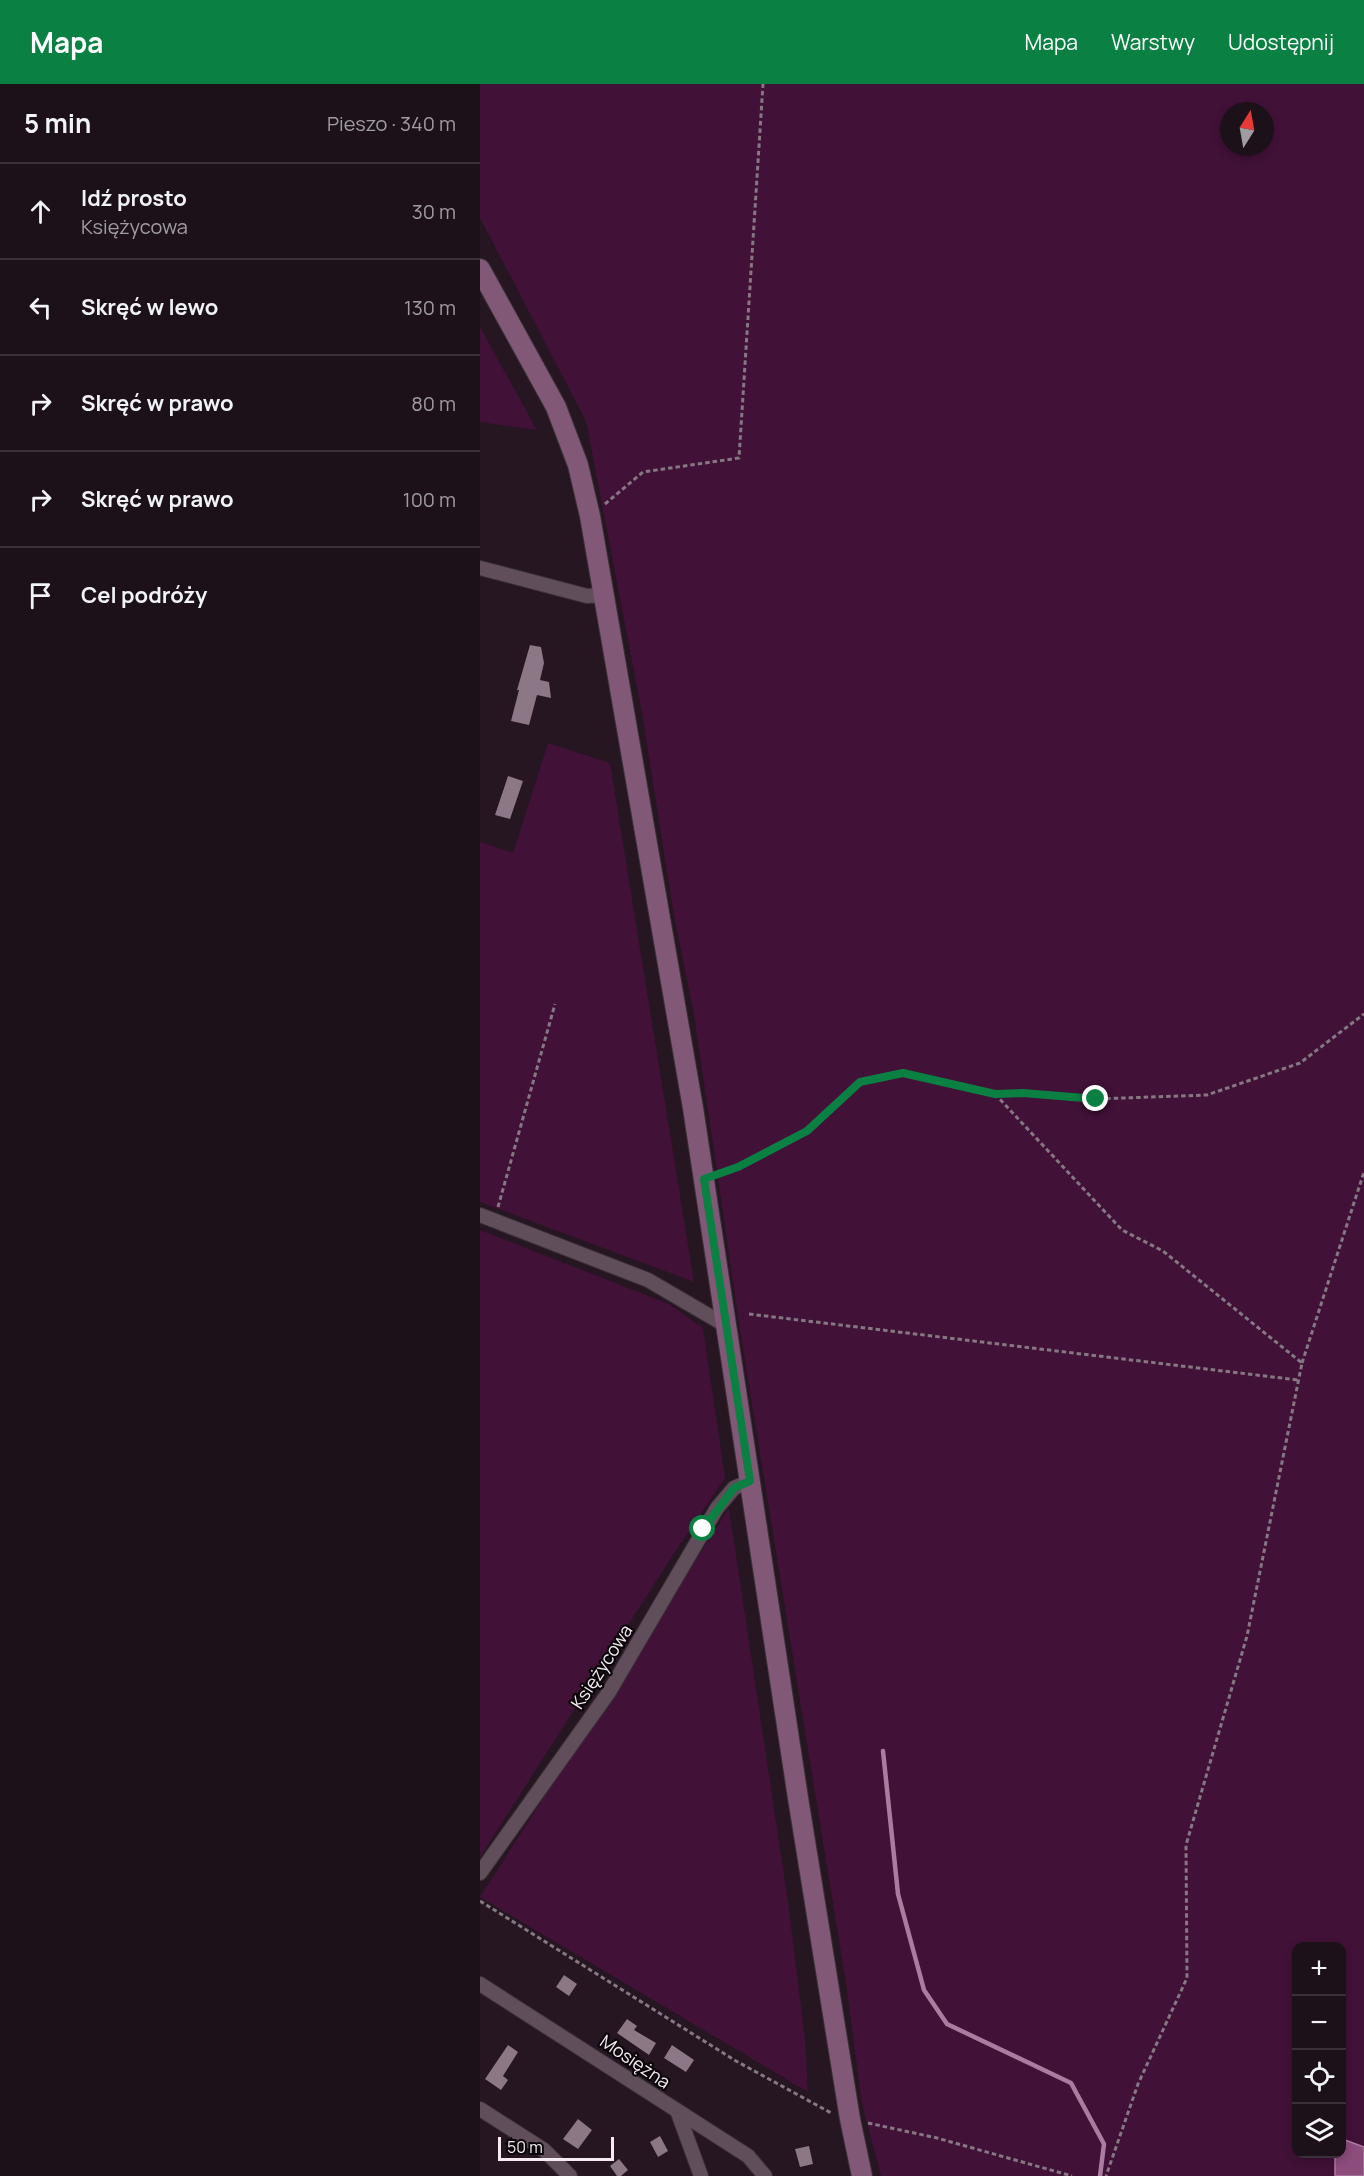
<!DOCTYPE html>
<html lang="pl">
<meta charset="utf-8">
<style>
body{margin:0;font-family:Manrope,sans-serif;background:#291e26;color:#f1f3f6}
.controls{position:absolute;right:18px;bottom:18px;display:grid;overflow:hidden;border-radius:12px;box-shadow:0 3px 9px #0003}
.controls button{width:54px;height:54px;display:grid;place-items:center;padding:0;border:0;border-bottom:2px solid #3a3038;background:#1c1019;color:#f1f3f6;font:30px sans-serif}
.compass{position:absolute;left:740px;top:18px;width:54px;height:54px;border-radius:50%;background:#1c1019;box-shadow:0 3px 9px #0003;rotate:11deg}
.scale{position:absolute;left:18px;bottom:15px;width:116px;box-sizing:border-box;padding-left:6px;border:3px solid #f6ebf3;border-top:0;font-size:16px;line-height:21px;white-space:nowrap;color:#f6ebf3;-webkit-text-stroke:4px #0a0508;paint-order:stroke}
.stop{position:absolute;width:18px;height:18px;margin:-14px;border:4px solid #0b8043;border-radius:50%;background:#fff}
.stop.end{background:#0b8043;border-color:#fff;box-shadow:0 2px 6px #0008}
.list{margin:0;padding:0;list-style:none}
h2{display:flex;justify-content:space-between;align-items:center;height:78px;margin:0;padding:0 24px;font-size:26px}
h2 small{font-size:20px;font-weight:400;color:#a09da2}
.list li{display:grid;grid-template-columns:39px 1fr auto;gap:18px;align-items:center;box-sizing:border-box;height:96px;padding:0 24px;border-top:2px solid #3a3038}
.list b{display:block;font-size:22px;white-space:nowrap}
.list p{margin:0;font-size:20px;white-space:nowrap;color:#a09da2}
.list em{font-size:20px;font-style:normal;color:#a09da2}
.icon{flex:none;width:33px;height:33px;fill:none;stroke:currentColor;stroke-width:2;stroke-linecap:round;stroke-linejoin:round}
.map{position:relative;flex:none;width:884px;height:2092px;overflow:hidden}
header{display:flex;align-items:center;gap:36px;box-sizing:border-box;height:84px;padding:0 30px;background:#0b8043;color:#fff}
header strong{font-size:28px}
nav{display:flex;gap:33px;margin-inline-start:auto;font-size:21px}
main{display:flex}
aside{flex:1;background:#1c1019}
.map>svg:first-child{display:block}
.green{fill:#411137;fill-rule:evenodd}
.water{fill:#8c4c7c;stroke:#ac7ca0;stroke-width:1.5}
.lines{fill:none;stroke-linecap:round;stroke-linejoin:round}
.stream{stroke:#ac7ca0;stroke-width:4.5}
.building{fill:#8b7785}
.street-casing{stroke:#3c3139;stroke-width:16}
.secondary-casing{stroke:#3c3139;stroke-width:22}
.path{stroke:#857882;stroke-width:3;stroke-dasharray:4.5 3;stroke-linecap:butt}
.street{stroke:#604e5a;stroke-width:14}
.secondary{stroke:#815976;stroke-width:20}
.route{stroke:#0b8043;stroke-width:8}
.labels{text-anchor:middle;stroke-width:4.5;stroke-linejoin:round;paint-order:stroke}
.street-label{font-size:18px;fill:#f6ebf3;stroke:#0a0508}
</style>
<header>
<strong>Mapa</strong>
<nav><a>Mapa</a><a>Warstwy</a><a>Udostępnij</a></nav>
</header>
<main>
<aside>
<h2>5 min<small>Pieszo · 340 m</small></h2>
<ul class="list">
<li><svg class="icon" aria-label="ahead" viewBox="0 0 24 24"><path d="M12 20V5M6 11l6-6 6 6"/></svg><div><b>Idź prosto</b><p>Księżycowa</p></div><em>30 m</em></li>
<li><svg class="icon" aria-label="left" viewBox="0 0 24 24"><path d="M17 20v-9H6M10 6l-5 5 5 5"/></svg><div><b>Skręć w lewo</b></div><em>130 m</em></li>
<li><svg class="icon" aria-label="right" viewBox="0 0 24 24"><path d="M7 20v-9h11M14 6l5 5-5 5"/></svg><div><b>Skręć w prawo</b></div><em>80 m</em></li>
<li><svg class="icon" aria-label="right" viewBox="0 0 24 24"><path d="M7 20v-9h11M14 6l5 5-5 5"/></svg><div><b>Skręć w prawo</b></div><em>100 m</em></li>
<li><svg class="icon" aria-label="arrive" viewBox="0 0 24 24"><path d="M6 21V4h12l-3 4 3 4H6"/></svg><div><b>Cel podróży</b></div></li>
</ul>
</aside>
<div class="map">
<svg width="884" height="2092" viewBox="0 0 884 2092">
<rect width="100%" height="100%" fill="#251621"/>
<path class="green" d="M 0,0 L 884,0 L 884,2092 L 401,2092 L 382,2020 L 367,1906 L 261,1252 L 214,931 L 193,826 L 162,629 L 106,337 L 0,134 ZM 749,27 L 785,27 L 785,63 L 749,63 ZM 816,1862 L 862,1862 L 862,2070 L 816,2070 Z
M 0,243 L 57,346 L 0,338 Z
M 68,659 L 130,679 L 214,1198 L 0,1118 L 0,758 L 33,769 Z
M 0,1146 L 189,1220 L 223,1244 L 245,1394 L 191,1474 L 0,1773 Z
M 249,1424 L 308,1818 L 325,1955 L 328,2008 L 0,1813 Z"/>
<path class="water" d="M 865,2056 L 884,2063 L 884,2092 L 855,2092 L 855,2070 L 862,2070 L 862,2058 Z"/>
<g class="lines">
<path class="stream" d="M 403,1667 L 418,1810 L 444,1906 L 467,1940 L 591,1999 L 624,2060 L 620,2092"/>
</g>
<path class="building" d="M 50,561 L 61,563 L 64,579 L 60,596 L 69,598 L 71,614 L 57,611 L 49,641 L 31,637 L 39,606 L 37,606 Z
M 28,692 L 43,697 L 30,735 L 15,731 Z
M 84,1891 L 97,1900 L 89,1912 L 76,1903 Z
M 147,1935 L 157,1942 L 154,1946 L 176,1959 L 169,1971 L 137,1949 Z
M 28,1961 L 38,1968 L 23,1992 L 28,1996 L 21,2006 L 5,1995 Z
M 192,1961 L 214,1976 L 206,1988 L 184,1974 Z
M 98,2035 L 112,2046 L 98,2065 L 83,2055 Z
M 180,2052 L 188,2067 L 178,2073 L 170,2058 Z
M 329,2062 L 333,2080 L 320,2083 L 315,2065 Z
M 139,2075 L 148,2086 L 141,2092 L 137,2092 L 130,2082 Z"/>
<g class="lines">
<defs>
<path id="street" d="M 0,484 L 107,512 L 125,511
M 0,1131 L 168,1196 L 245,1241
M 0,1789 L 129,1608 L 237,1424 L 254,1404 L 270,1397
M 0,1900 L 268,2072 L 285,2092
M 0,2025 L 64,2066 L 90,2092
M 198,2029 L 221,2092"/>
<path id="secondary" d="M 0,185 L 76,323 L 98,381 L 110,432 L 213,1024 L 318,1714 L 370,2035 L 382,2092"/>
</defs>
<use href="#street" class="street-casing"/>
<use href="#secondary" class="secondary-casing"/>
<path class="path" d="M 125,420 L 163,388 L 259,374 L 283,0
M 515,1010 L 642,1146 L 683,1167 L 822,1279 L 767,1552 L 706,1761 L 707,1894 L 658,2000 L 626,2092
M 239,1090 L 258,1083 L 327,1047 L 380,998 L 423,989 L 515,1010 L 543,1009 L 616,1015 L 727,1011 L 820,979 L 884,930
M 18,1123 L 75,920
M 269,1230 L 818,1296
M 822,1279 L 884,1088
M 0,1817 L 256,1977 L 353,2030
M 388,2039 L 457,2054 L 592,2092"/>
<use href="#street" class="street"/>
<use href="#secondary" class="secondary"/>
</g>
<g class="lines">
<path class="route" d="M 223,1445 L 254,1404 L 270,1397 L 224,1095 L 258,1083 L 327,1047 L 380,998 L 423,989 L 515,1010 L 543,1009 L 616,1015"/>
</g>
<g class="labels">
<g class="street-label">
<text transform="translate(122 1583) rotate(-57)" y="6">Księżycowa</text>
<text transform="translate(155 1978) rotate(34)" y="6">Mosiężna</text>
</g>
</g>
</svg>
<div class="controls">
<button>+</button>
<button>−</button>
<button><svg class="icon" aria-label="locate" viewBox="0 0 24 24"><circle cx="12" cy="12" r="6"/><path d="M12 2v4M12 18v4M2 12h4M18 12h4"/></svg></button>
<button><svg class="icon" aria-label="layers" viewBox="0 0 24 24"><path d="M12 4l9 5-9 5-9-5zM3 14l9 5 9-5"/></svg></button>
</div>
<svg class="compass" viewBox="-18 -18 36 36"><path d="M0-13l5 13h-10z" fill="#e53935"/><path d="M0 13l5-13h-10z" fill="#a09da2"/></svg>
<div class="scale">50 m</div>
<div class="stop" style="left:223px;top:1445px"></div>
<div class="stop end" style="left:616px;top:1015px"></div>
</div>
</main>
